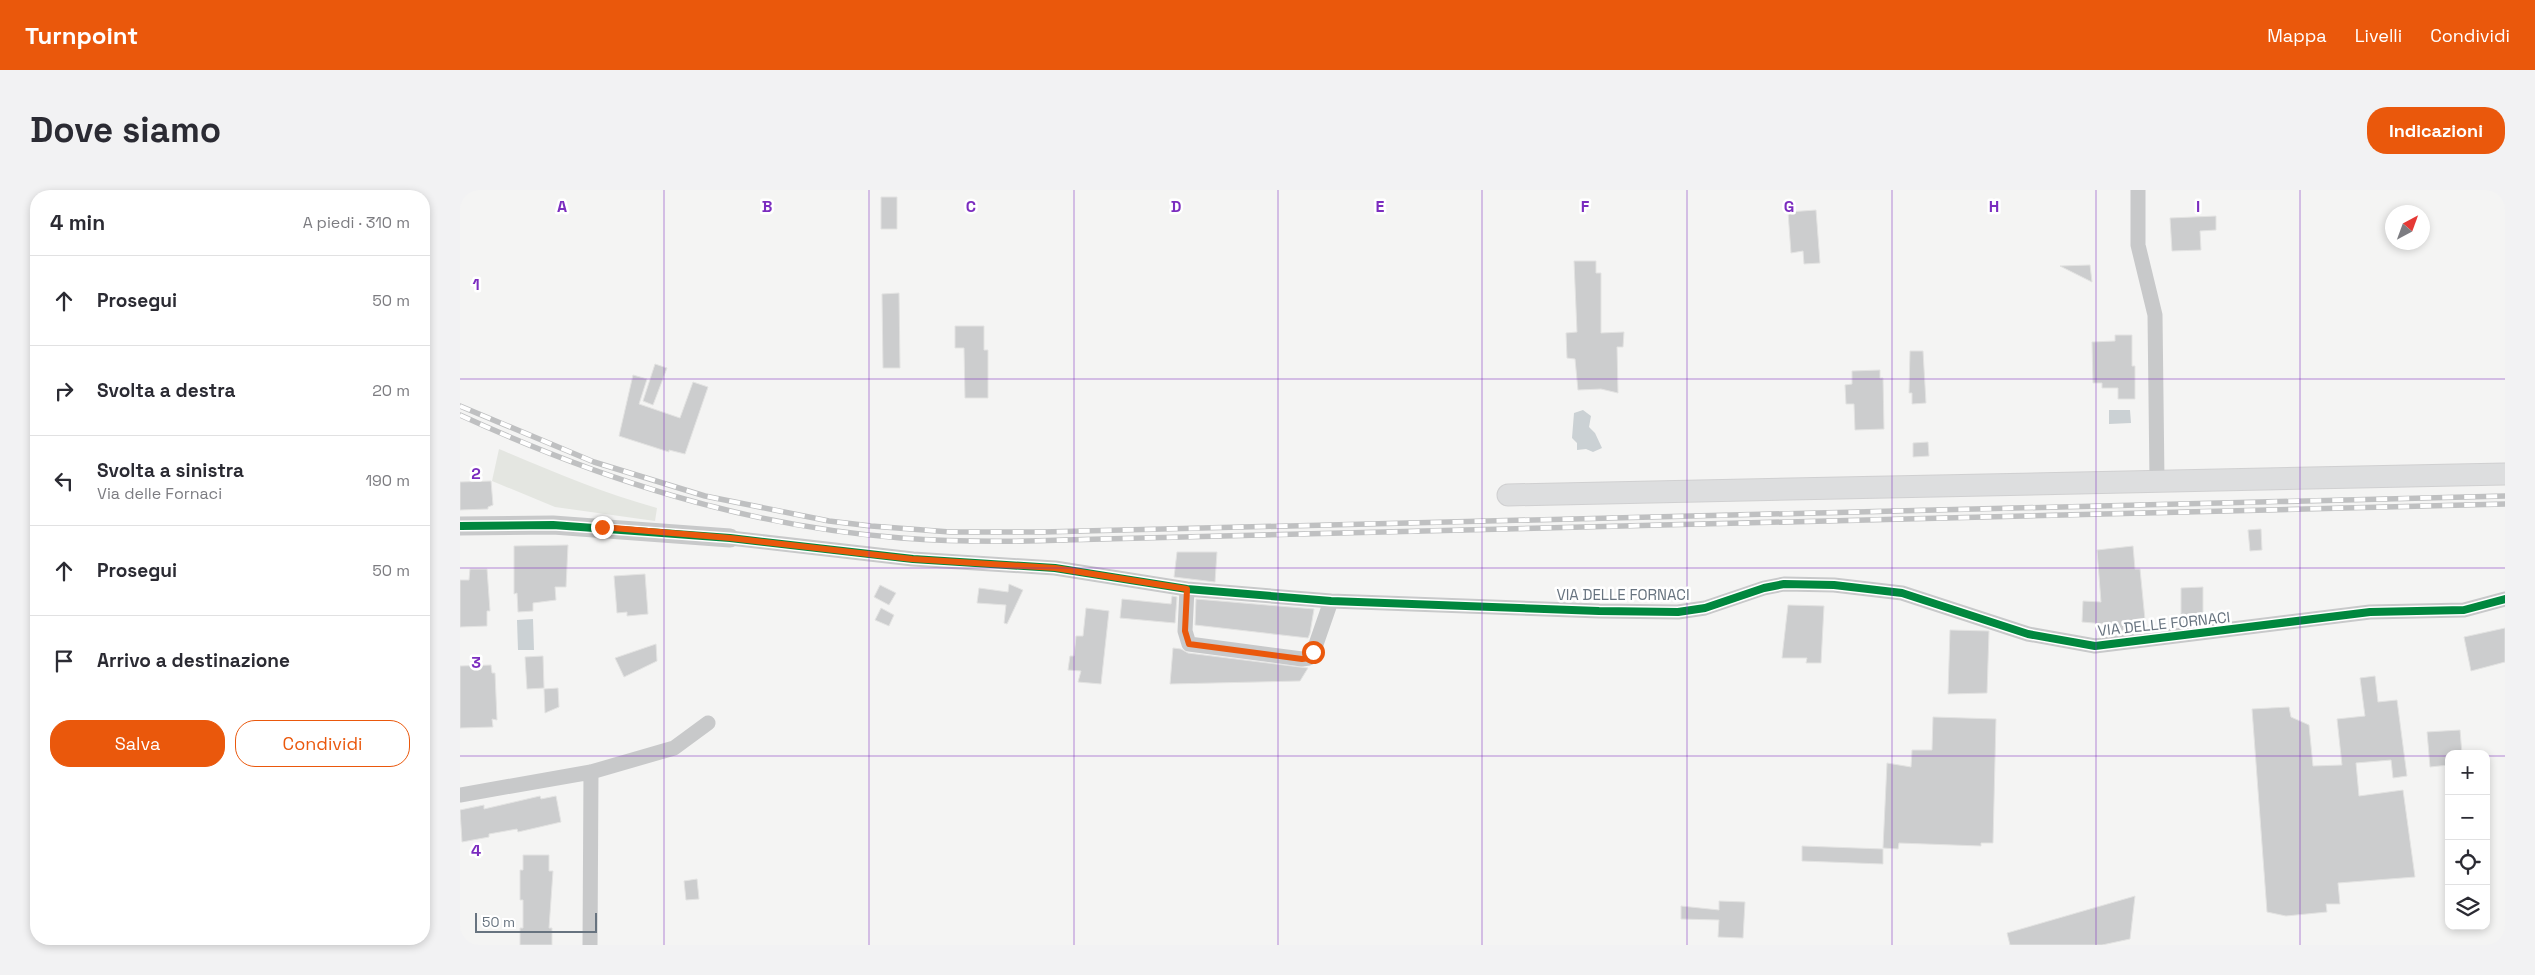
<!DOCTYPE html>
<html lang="it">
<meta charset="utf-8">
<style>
body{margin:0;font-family:"Space Grotesk",sans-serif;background:#f2f2f3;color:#2b2b33}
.controls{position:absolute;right:15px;bottom:15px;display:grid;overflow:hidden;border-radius:10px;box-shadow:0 2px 8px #0003}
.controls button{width:45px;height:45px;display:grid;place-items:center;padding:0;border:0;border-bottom:1px solid #e1e1e2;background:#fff;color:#2b2b33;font:25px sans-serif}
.compass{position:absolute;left:1925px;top:15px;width:45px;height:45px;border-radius:50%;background:#fff;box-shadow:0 2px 8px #0003;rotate:41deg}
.scale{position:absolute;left:15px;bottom:12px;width:122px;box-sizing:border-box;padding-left:5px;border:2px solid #67737f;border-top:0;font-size:14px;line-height:18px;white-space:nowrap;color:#67737f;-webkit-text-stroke:4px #fff;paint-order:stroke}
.stop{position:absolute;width:15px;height:15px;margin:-11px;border:4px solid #ea580c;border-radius:50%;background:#fff}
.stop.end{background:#ea580c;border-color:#fff;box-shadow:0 1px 5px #0008}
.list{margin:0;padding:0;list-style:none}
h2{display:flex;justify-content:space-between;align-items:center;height:65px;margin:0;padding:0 20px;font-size:21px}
h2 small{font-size:16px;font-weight:400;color:#7c7c81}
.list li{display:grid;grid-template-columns:32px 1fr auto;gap:15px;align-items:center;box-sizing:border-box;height:90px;padding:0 20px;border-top:1px solid #e1e1e2}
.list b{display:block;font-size:19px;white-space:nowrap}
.list p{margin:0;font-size:16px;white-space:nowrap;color:#7c7c81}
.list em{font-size:16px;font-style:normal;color:#7c7c81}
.actions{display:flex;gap:10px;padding:15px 20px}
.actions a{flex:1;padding:11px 0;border:1px solid #ea580c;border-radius:20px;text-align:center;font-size:18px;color:#ea580c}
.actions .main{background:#ea580c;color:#fff}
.icon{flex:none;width:28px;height:28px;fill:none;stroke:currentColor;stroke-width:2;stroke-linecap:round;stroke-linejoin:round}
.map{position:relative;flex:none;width:2045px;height:755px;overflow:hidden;border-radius:20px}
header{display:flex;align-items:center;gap:30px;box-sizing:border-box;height:70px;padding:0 25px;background:#ea580c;color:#fff}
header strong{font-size:24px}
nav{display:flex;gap:28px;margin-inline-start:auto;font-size:18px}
.intro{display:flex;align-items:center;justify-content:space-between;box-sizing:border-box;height:120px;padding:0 30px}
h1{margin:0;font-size:35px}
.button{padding:12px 22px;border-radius:20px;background:#ea580c;color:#fff;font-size:18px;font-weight:700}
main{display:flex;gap:30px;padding:0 30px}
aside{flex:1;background:#fff;border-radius:20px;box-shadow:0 2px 8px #0003}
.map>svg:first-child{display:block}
.green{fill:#e4e6e1}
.water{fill:#cbd1d4}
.building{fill:#cccdce;stroke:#e3e3e2}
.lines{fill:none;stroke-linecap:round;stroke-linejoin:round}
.secondary-casing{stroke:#d0d0d1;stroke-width:23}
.minor{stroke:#c8c9ca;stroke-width:15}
.tertiary{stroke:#c8c9ca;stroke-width:19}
.secondary{stroke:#dddedf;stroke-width:21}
.rail-casing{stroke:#bfc0c1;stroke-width:5.5}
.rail{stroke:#fff;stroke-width:4;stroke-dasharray:11;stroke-linecap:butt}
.cycleway-casing{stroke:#fff;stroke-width:11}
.cycleway{stroke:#00873e;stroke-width:8}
.route{stroke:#ea580c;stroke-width:6}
.grid{fill:none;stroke:#7b2cbf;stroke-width:1;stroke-opacity:0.55}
.labels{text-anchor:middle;stroke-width:5;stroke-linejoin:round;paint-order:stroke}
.street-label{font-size:15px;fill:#67737f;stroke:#fff}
.grid-label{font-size:16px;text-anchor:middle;font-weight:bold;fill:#7b2cbf;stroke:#fff;stroke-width:5;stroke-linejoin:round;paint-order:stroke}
</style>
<header>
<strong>Turnpoint</strong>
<nav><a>Mappa</a><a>Livelli</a><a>Condividi</a></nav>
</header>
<div class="intro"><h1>Dove siamo</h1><a class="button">Indicazioni</a></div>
<main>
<aside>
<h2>4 min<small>A piedi · 310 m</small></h2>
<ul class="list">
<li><svg class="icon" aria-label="ahead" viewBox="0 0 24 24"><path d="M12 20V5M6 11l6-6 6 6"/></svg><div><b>Prosegui</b></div><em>50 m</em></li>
<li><svg class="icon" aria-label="right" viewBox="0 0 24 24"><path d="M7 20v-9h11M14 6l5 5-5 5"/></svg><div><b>Svolta a destra</b></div><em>20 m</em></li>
<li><svg class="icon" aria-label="left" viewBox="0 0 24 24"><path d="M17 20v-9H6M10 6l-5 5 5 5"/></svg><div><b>Svolta a sinistra</b><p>Via delle Fornaci</p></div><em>190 m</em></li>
<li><svg class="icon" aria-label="ahead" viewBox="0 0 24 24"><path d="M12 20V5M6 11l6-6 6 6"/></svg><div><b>Prosegui</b></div><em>50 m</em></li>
<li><svg class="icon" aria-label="arrive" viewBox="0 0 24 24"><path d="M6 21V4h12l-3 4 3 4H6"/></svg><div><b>Arrivo a destinazione</b></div></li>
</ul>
<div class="actions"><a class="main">Salva</a><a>Condividi</a></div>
</aside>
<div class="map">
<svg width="2045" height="755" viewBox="0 0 2045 755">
<rect width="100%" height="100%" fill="#f4f4f3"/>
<path class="green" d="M 39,259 C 91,281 142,303 197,318 L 195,331 L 95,317 L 32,291 Z"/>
<path class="water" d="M 1123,220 L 1131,226 L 1129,237 L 1135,243 L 1142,258 L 1133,262 L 1126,259 L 1117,260 L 1117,253 L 1112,248 L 1114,223 Z
M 1649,220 L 1670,220 L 1671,233 L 1649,234 Z
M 73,429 L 74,460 L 58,460 L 57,430 Z"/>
<path class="building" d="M 421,7 L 437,7 L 437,39 L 421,39 Z
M 1356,20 L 1360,73 L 1344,74 L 1343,61 L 1331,63 L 1328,22 Z
M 1756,26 L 1756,40 L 1740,41 L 1741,60 L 1712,61 L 1710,28 Z
M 1114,71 L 1136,71 L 1136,83 L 1141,83 L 1141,143 L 1164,142 L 1163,157 L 1157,157 L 1158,203 L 1141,199 L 1118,200 L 1115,169 L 1107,168 L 1106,143 L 1117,142 Z
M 1630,75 L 1632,92 L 1600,76 Z
M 439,103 L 440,178 L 423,178 L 422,104 Z
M 495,136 L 524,136 L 524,160 L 528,160 L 528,208 L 505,208 L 504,158 L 495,158 Z
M 1655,145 L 1672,145 L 1672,176 L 1675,176 L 1675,209 L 1658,209 L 1658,198 L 1642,198 L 1642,193 L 1633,193 L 1632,152 L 1655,151 Z
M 1450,161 L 1463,161 L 1466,213 L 1452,214 L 1452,203 L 1449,203 Z
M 195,174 L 207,178 L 193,215 L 183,211 Z
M 1420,180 L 1420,188 L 1423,188 L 1424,239 L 1395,240 L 1394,214 L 1386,214 L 1385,195 L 1392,194 L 1392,181 Z
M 173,185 L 187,189 L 179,214 L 220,228 L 233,192 L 248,197 L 225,264 L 209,260 L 209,262 L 159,246 Z
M 1468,252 L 1469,266 L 1453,267 L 1453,253 Z
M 31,291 L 33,315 L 28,317 L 28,319 L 0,320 L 0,292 Z
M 1801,339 L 1802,360 L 1790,361 L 1788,340 Z
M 108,355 L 106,397 L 95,397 L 96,410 L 73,413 L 73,421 L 58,422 L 57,403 L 54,404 L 54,356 Z
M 1673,356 L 1675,379 L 1680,379 L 1686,440 L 1657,442 L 1656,435 L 1622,432 L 1623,411 L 1641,412 L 1637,360 Z
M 717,362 L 757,362 L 755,392 L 714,387 Z
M 10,379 L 27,379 L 30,421 L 27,421 L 27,436 L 0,437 L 0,390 L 9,390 Z
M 185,384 L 188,424 L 167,426 L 167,422 L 157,423 L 154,386 Z
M 549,394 L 563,400 L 547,434 L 544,433 L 546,415 L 517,413 L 519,398 L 548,402 Z
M 420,395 L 436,403 L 429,415 L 414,407 Z
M 1743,397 L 1743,431 L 1721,434 L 1721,398 Z
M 712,406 L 717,407 L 715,433 L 660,428 L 662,409 L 711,414 Z
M 736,409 L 854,419 L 850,443 L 848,448 L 735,435 Z
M 1328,415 L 1364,416 L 1361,473 L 1346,473 L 1347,468 L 1322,468 Z
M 421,418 L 434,425 L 429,436 L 415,430 Z
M 626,418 L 649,421 L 641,494 L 618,492 L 621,481 L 608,480 L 610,466 L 614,466 L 616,446 L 623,446 Z
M 2045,438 L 2045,472 L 2011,481 L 2004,447 Z
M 1490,440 L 1529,441 L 1527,503 L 1488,504 Z
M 196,454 L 197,471 L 164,487 L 155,468 Z
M 713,458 L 721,459 L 728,463 L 848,478 L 840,491 L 710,494 Z
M 83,466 L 84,498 L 67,499 L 65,467 Z
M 31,475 L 32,483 L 35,483 L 37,530 L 32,529 L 33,537 L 0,538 L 0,476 Z
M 1915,486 L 1918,512 L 1937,510 L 1947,586 L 1933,588 L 1931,570 L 1896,573 L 1899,606 L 1943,600 L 1955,687 L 1878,693 L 1880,714 L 1866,714 L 1867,722 L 1826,726 L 1807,722 L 1792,519 L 1829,517 L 1831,527 L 1849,535 L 1853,576 L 1882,575 L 1877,529 L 1905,526 L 1900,488 Z
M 98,498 L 99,517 L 85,523 L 84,499 Z
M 1473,527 L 1536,529 L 1533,653 L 1521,653 L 1521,656 L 1439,653 L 1438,659 L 1423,658 L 1427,573 L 1451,577 L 1452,560 L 1472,560 Z
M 2000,540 L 2002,564 L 1989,564 L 1989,575 L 1970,577 L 1967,542 Z
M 80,606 L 81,609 L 96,606 L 101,632 L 58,642 L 57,639 L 29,644 L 29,647 L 2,652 L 0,620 L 24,615 L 24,619 Z
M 1342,656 L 1423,659 L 1423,674 L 1342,671 Z
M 63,665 L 89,665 L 89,681 L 93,681 L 89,738 L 92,738 L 92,755 L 60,755 L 60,738 L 63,738 L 63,710 L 60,710 L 60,680 L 63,680 Z
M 237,689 L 239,709 L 226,710 L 224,691 Z
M 1675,706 L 1670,749 L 1642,755 L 1550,755 L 1547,743 Z
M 1259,711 L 1285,712 L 1283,748 L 1258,747 L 1259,730 L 1221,729 L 1221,716 L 1259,720 Z"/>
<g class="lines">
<defs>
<path id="secondary" d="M 1048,305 L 2045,284"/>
</defs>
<use href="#secondary" class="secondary-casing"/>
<path class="minor" d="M 1678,0 L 1678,55 L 1695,125 L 1697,291
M 270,348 L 453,369 L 595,378 L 727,399 L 871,411 L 1139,421 L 1218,422 L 1245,418 L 1304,398 L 1324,394 L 1374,395 L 1442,403 L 1568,444 L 1635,456 L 1910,422 L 2004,420 L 2045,409
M 727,399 L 725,441 L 729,454 L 842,469 L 849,468 L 853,463 L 871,411
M 0,605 L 131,582 L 214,558 L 248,533
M 130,755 L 131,582"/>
<path class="tertiary" d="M 0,336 L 93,335 L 270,348"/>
<use href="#secondary" class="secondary"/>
<defs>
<path id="rail" d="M 0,216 L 134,272 L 245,306 L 369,331 L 411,336 L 490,342 L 583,342 L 2045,306
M 0,225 C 142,290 285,336 441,348 C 495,352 550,352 604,350 L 2045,314"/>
</defs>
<use href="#rail" class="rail-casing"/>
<use href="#rail" class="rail"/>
<defs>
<path id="cycleway" d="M 0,336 L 93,335 L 270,348 L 453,369 L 595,378 L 727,399 L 871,411 L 1139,421 L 1218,422 L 1245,418 L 1304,398 L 1324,394 L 1374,395 L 1442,403 L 1568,444 L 1635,456 L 1910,422 L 2004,420 L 2045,409"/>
</defs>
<use href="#cycleway" class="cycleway-casing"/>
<use href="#cycleway" class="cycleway"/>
</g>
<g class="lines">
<path class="route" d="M 142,337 L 270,348 L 452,369 L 595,378 L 727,399 L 725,441 L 729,454 L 842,469 L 850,468 L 853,462"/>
</g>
<path class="grid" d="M 204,0 L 204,755M 409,0 L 409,755M 614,0 L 614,755M 818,0 L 818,755M 1022,0 L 1022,755M 1227,0 L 1227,755M 1432,0 L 1432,755M 1636,0 L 1636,755M 1840,0 L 1840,755M 0,189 L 2045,189M 0,378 L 2045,378M 0,566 L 1989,566M 2026,566 L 2045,566"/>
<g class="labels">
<g class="street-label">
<text x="1163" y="410">VIA DELLE FORNACI</text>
<text transform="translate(1704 434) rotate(-6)" y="5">VIA DELLE FORNACI</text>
</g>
</g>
<g class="grid-label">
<text x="102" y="22">A</text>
<text x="307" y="22">B</text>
<text x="511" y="22">C</text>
<text x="716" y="22">D</text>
<text x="920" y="22">E</text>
<text x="1125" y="22">F</text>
<text x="1329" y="22">G</text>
<text x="1534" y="22">H</text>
<text x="1738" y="22">I</text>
<text x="16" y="100">1</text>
<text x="16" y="289">2</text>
<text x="16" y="478">3</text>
<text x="16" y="666">4</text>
</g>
</svg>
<div class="controls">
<button>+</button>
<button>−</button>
<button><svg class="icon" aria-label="locate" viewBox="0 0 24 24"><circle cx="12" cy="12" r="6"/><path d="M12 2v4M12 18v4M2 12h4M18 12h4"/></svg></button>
<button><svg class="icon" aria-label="layers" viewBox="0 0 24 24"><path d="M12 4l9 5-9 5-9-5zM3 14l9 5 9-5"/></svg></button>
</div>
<svg class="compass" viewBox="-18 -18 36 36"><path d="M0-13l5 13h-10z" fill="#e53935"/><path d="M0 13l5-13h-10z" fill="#7c7c81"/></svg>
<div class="scale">50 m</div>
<div class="stop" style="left:853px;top:462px"></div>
<div class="stop end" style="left:142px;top:337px"></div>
</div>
</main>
